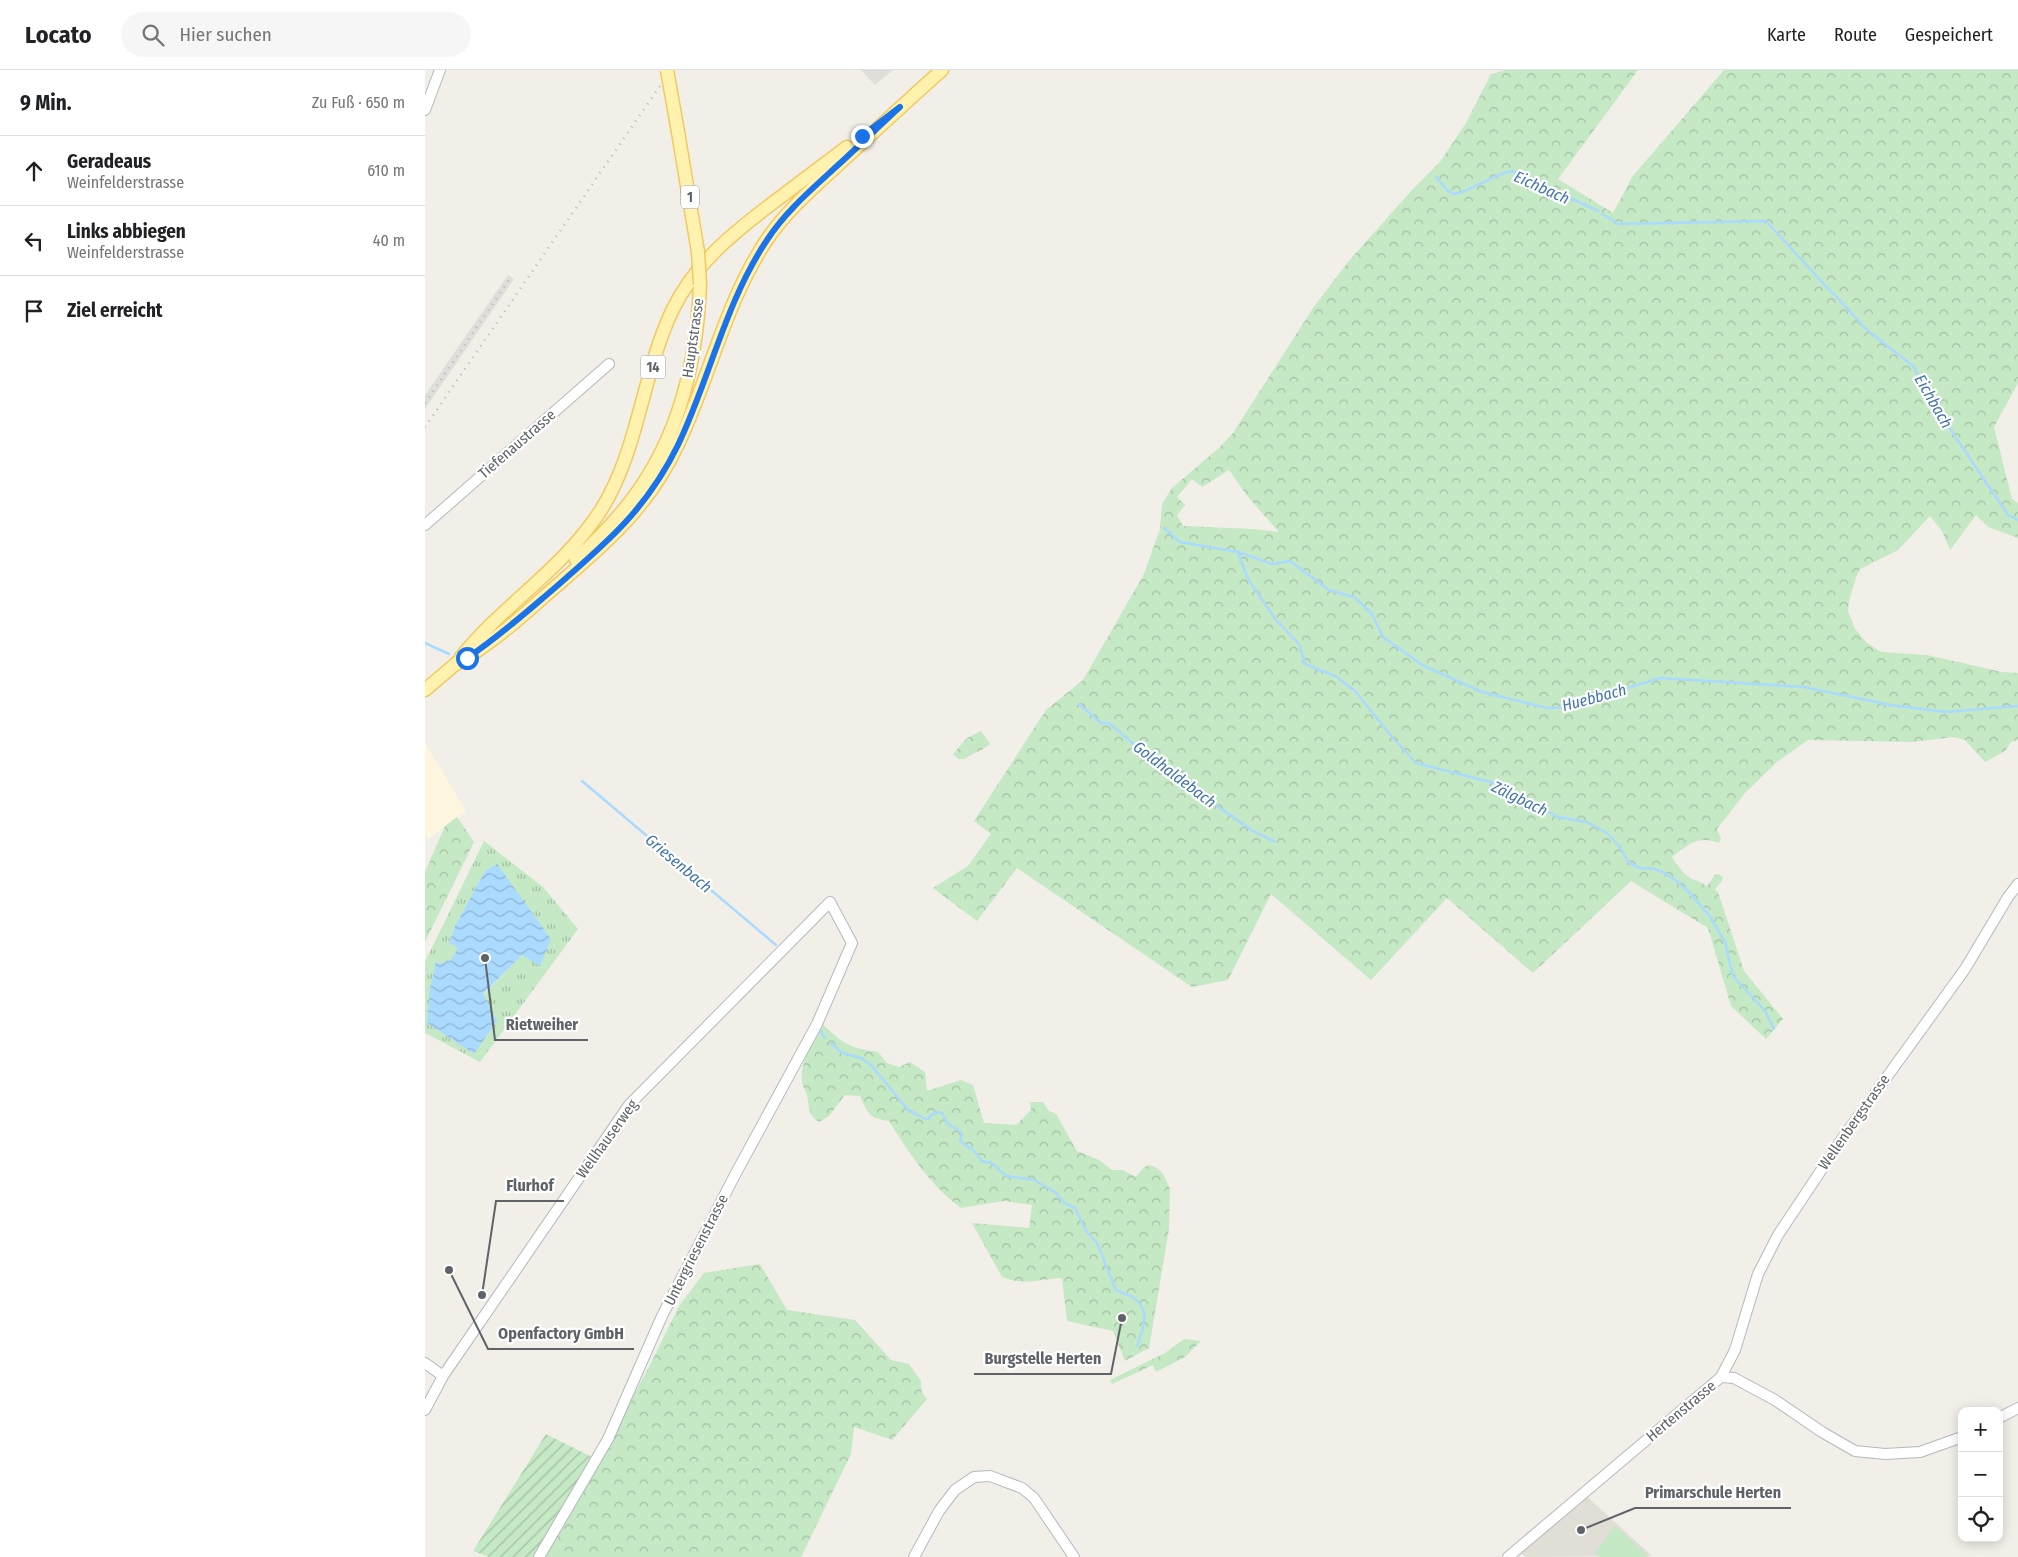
<!DOCTYPE html>
<html lang="de">
<meta charset="utf-8">
<style>
body{margin:0;font-family:"Fira Sans Condensed",sans-serif;background:#f6f6f6;color:#202124}
.controls{position:absolute;right:15px;bottom:15px;display:grid;overflow:hidden;border-radius:10px;box-shadow:0 2px 12px #0003}
.controls button{width:45px;height:45px;display:grid;place-items:center;padding:0;border:0;border-bottom:1px solid #e0e0e0;background:#fff;color:#202124;font:25px sans-serif}
.stop{position:absolute;width:15px;height:15px;margin:-11px;border:4px solid #1a73e8;border-radius:50%;background:#fff}
.stop.end{background:#1a73e8;border-color:#fff;box-shadow:0 1px 5px #0008}
.list{margin:0;padding:0;list-style:none}
h2{display:flex;justify-content:space-between;align-items:center;height:65px;margin:0;padding:0 20px;font-size:21px}
h2 small{font-size:16px;font-weight:400;color:#757577}
.list li{display:grid;grid-template-columns:32px 1fr auto;gap:15px;align-items:center;box-sizing:border-box;height:70px;padding:0 20px;border-top:1px solid #e0e0e0}
.list b{display:block;font-size:19px;white-space:nowrap}
.list p{margin:0;font-size:16px;white-space:nowrap;color:#757577}
.list em{font-size:16px;font-style:normal;color:#757577}
.icon{flex:none;width:28px;height:28px;fill:none;stroke:currentColor;stroke-width:2;stroke-linecap:round;stroke-linejoin:round}
.map{position:relative;flex:none;width:1593px;height:1487px;overflow:hidden}
header{display:flex;align-items:center;gap:30px;box-sizing:border-box;height:70px;padding:0 25px;background:#fff;border-bottom:1px solid #e0e0e0}
header strong{font-size:24px}
nav{display:flex;gap:28px;margin-inline-start:auto;font-size:18px}
.search{width:350px;height:45px;background:#f6f6f6;display:flex;align-items:center;gap:12px;box-sizing:border-box;padding:0 18px;border-radius:28px;color:#757577;font-size:19px}
main{display:flex}
aside{flex:1;background:#fff}
.map>svg:first-child{display:block}
.commercial{fill:#fef7e0}
.industrial{fill:#e0deda}
.education{fill:#e1ded6}
.grass{fill:url(#grass-tufts);fill-rule:evenodd}
.forest{fill:url(#forest-crowns);fill-rule:evenodd}
.garden{fill:url(#garden-furrows)}
.pitch{fill:#c5e8c5}
.water{fill:url(#water-waves)}
.lines{fill:none;stroke-linecap:round;stroke-linejoin:round}
.stream{stroke:#aadaff;stroke-width:2.5}
.minor-casing{stroke:#b5b8bc;stroke-width:12}
.major-casing{stroke:#f2c960;stroke-width:15}
.minor{stroke:#fff;stroke-width:10}
.major{stroke:#fff2af;stroke-width:12}
.rail{stroke:#b6b7b8;stroke-width:2.5;stroke-dasharray:1 6;stroke-linecap:butt}
.major-bridge-casing{stroke:#f2c960;stroke-width:15;stroke-linecap:butt}
.major-bridge{stroke:#fff2af;stroke-width:12}
.route{stroke:#1a73e8;stroke-width:6}
.labels{text-anchor:middle;stroke-width:4.5;stroke-linejoin:round;paint-order:stroke}
.shield{fill:#fff;stroke:#8f9295;stroke-width:1}
.shield-label{font-size:14px;font-weight:bold;fill:#5f6368}
.street-label{font-size:15px;fill:#5f6368;stroke:#fff}
.water-label{font-size:16px;font-style:italic;fill:#4174aa;stroke:#fff}
.leader{fill:none;stroke:#5f6368;stroke-width:2}
.callout-dot{fill:#5f6368;stroke:#fff;stroke-width:2}
.callout-label{font-size:16px;text-anchor:middle;font-weight:bold;fill:#5f6368;stroke:#fff;stroke-width:4.5;stroke-linejoin:round;paint-order:stroke}
</style>
<header>
<strong>Locato</strong>
<div class="search"><svg class="icon" aria-label="search" viewBox="0 0 24 24"><circle cx="10" cy="10" r="6"/><path d="M15 15l6 6"/></svg>Hier suchen</div>
<nav><a>Karte</a><a>Route</a><a>Gespeichert</a></nav>
</header>
<main>
<aside>
<h2>9 Min.<small>Zu Fuß · 650 m</small></h2>
<ul class="list">
<li><svg class="icon" aria-label="ahead" viewBox="0 0 24 24"><path d="M12 20V5M6 11l6-6 6 6"/></svg><div><b>Geradeaus</b><p>Weinfelderstrasse</p></div><em>610 m</em></li>
<li><svg class="icon" aria-label="left" viewBox="0 0 24 24"><path d="M17 20v-9H6M10 6l-5 5 5 5"/></svg><div><b>Links abbiegen</b><p>Weinfelderstrasse</p></div><em>40 m</em></li>
<li><svg class="icon" aria-label="arrive" viewBox="0 0 24 24"><path d="M6 21V4h12l-3 4 3 4H6"/></svg><div><b>Ziel erreicht</b></div></li>
</ul>
</aside>
<div class="map">
<svg width="1593" height="1487" viewBox="0 0 1593 1487">
<defs>
<pattern id="grass-tufts" width="24" height="20" patternUnits="userSpaceOnUse" patternTransform="scale(1.25)"><rect width="24" height="20" fill="#c5e8c5"/><path d="M3 7l-1-3M5 7V3M7 7l1-3M15 17l-1-3M17 17v-4M19 17l1-3" fill="none" stroke="#a3c0a4"/></pattern>
<pattern id="forest-crowns" width="20" height="18" patternUnits="userSpaceOnUse" patternTransform="scale(1.25)"><rect width="20" height="18" fill="#c5e8c5"/><path d="M2 6a3 3 0 1 1 6 0M12 15a3 3 0 1 1 6 0" fill="none" stroke="#a3c0a4"/></pattern>
<pattern id="garden-furrows" width="10" height="10" patternUnits="userSpaceOnUse" patternTransform="scale(1.25)"><rect width="10" height="10" fill="#c5e8c5"/><path d="M-1 1l2-2M0 10L10 0M9 11l2-2" fill="none" stroke="#a3c0a4"/></pattern>
<pattern id="water-waves" width="16" height="10" patternUnits="userSpaceOnUse" patternTransform="scale(1.25)"><rect width="16" height="10" fill="#aadaff"/><path d="M0 5q4-4 8 0t8 0" fill="none" stroke="#8eb4d2"/></pattern>
</defs>
<rect width="100%" height="100%" fill="#f1efe8"/>
<path class="commercial" d="M 0,673 L 41,741 L 3,769 L 0,764 Z"/>
<path class="industrial" d="M 436,0 L 468,0 L 450,15 Z
M 83,205 L 89,209 L 0,339 L 0,325 Z"/>
<path class="education" d="M 1158,1423 L 1227,1486 L 1101,1487 L 1092,1479 Z"/>
<path class="grass" d="M 59,771 L 118,817 L 153,859 L 55,992 L 0,963 L 0,892 ZM 60,801 L 114,895 L 97,885 L 58,925 L 11,892 L 19,894 L 25,891 L 33,878 L 24,873 L 30,856 Z"/>
<path class="forest" d="M 1081,0 L 1213,0 L 1133,109 L 1188,143 L 1207,107 L 1299,0 L 1593,0 L 1593,313 L 1569,357 L 1587,429 L 1593,433 L 1593,468 L 1563,457 L 1551,445 L 1525,480 L 1517,461 L 1505,446 L 1473,480 L 1435,499 L 1431,508 L 1424,531 L 1423,541 L 1430,559 L 1441,572 L 1456,582 L 1502,585 L 1577,602 L 1593,603 L 1593,670 L 1586,672 L 1580,681 L 1560,692 L 1540,670 L 1529,667 L 1487,672 L 1383,670 L 1352,692 L 1320,723 L 1292,759 L 1296,769 L 1294,773 C 1273,765 1264,774 1247,787 C 1252,795 1259,805 1267,809 C 1273,811 1276,812 1282,816 L 1290,805 L 1294,804 L 1298,808 L 1297,811 L 1290,819 L 1293,822 L 1319,901 L 1358,949 L 1341,969 L 1306,936 L 1283,858 L 1206,811 L 1108,903 L 1022,828 L 946,910 L 846,824 L 803,910 L 767,917 L 592,798 L 552,851 L 508,818 L 543,796 L 566,764 L 549,751 L 621,640 L 658,610 L 719,504 L 735,459 L 737,434 L 747,418 L 795,377 L 808,363 L 888,238 L 923,192 L 987,120 L 1015,92 L 1041,53 L 1066,4 ZM 804,400 L 823,427 L 854,462 L 828,459 L 758,456 L 752,445 L 760,435 L 752,427 L 767,409 L 777,417 Z
M 556,661 L 565,674 C 557,681 549,682 540,689 L 533,689 L 528,684 L 542,668 Z
M 32,747 L 49,772 L 0,872 L 0,802 L 20,756 Z
M 395,952 C 419,974 421,977 453,982 L 462,993 L 474,997 L 485,992 L 500,1002 L 502,1021 L 536,1010 L 548,1015 L 559,1053 L 591,1055 L 606,1040 L 605,1032 L 618,1032 L 624,1041 L 631,1044 L 652,1081 L 674,1090 L 687,1100 L 698,1100 L 711,1107 L 719,1097 L 725,1095 L 732,1098 L 738,1104 L 745,1119 L 744,1159 L 724,1278 L 700,1291 L 688,1261 L 642,1251 L 637,1208 C 615,1209 599,1216 577,1207 L 547,1153 L 604,1158 L 607,1135 L 579,1131 L 536,1138 C 504,1114 485,1084 464,1051 C 444,1048 443,1044 435,1026 L 420,1025 L 404,1046 L 394,1052 C 382,1044 385,1038 382,1026 C 381,1021 377,1016 377,1011 C 375,994 388,967 395,952 Z
M 335,1194 L 362,1240 L 430,1250 L 466,1290 L 484,1294 L 496,1311 L 497,1323 L 502,1329 L 467,1370 L 429,1357 L 426,1384 L 376,1487 L 119,1487 L 224,1297 L 254,1236 L 279,1203 Z
M 759,1269 L 776,1271 L 760,1287 L 731,1302 L 728,1295 L 687,1314 L 685,1310 L 740,1283 Z"/>
<path class="garden" d="M 121,1364 L 171,1389 L 110,1487 L 64,1487 L 48,1481 Z"/>
<path class="pitch" d="M 1190,1456 L 1223,1486 L 1222,1487 L 1175,1487 L 1170,1483 Z"/>
<path class="water" d="M 72,794 L 126,869 L 115,896 L 97,885 L 58,924 L 72,951 L 49,984 L 2,953 L 5,918 L 11,892 L 19,894 L 21,890 L 25,891 L 33,878 L 24,873 L 30,856 L 60,801 Z"/>
<g class="lines">
<path class="stream" d="M 1011,107 L 1022,120 L 1029,124 C 1049,120 1066,105 1087,101 L 1173,141
M 1177,144 L 1194,154 L 1341,151 L 1407,223
M 1409,224 L 1442,260 L 1489,297 L 1503,326 L 1583,445 L 1593,450
M 739,458 L 755,472 L 813,482 L 847,494 L 865,491 L 904,520 L 929,527 L 947,544 L 958,567 L 997,595 L 1057,622 L 1122,638 L 1142,637 L 1235,608 L 1379,617 L 1465,635 L 1521,642 L 1593,636
M 813,483 L 823,509 L 851,550 L 874,574 L 880,594 L 910,606 L 930,621 L 967,667 L 991,693 L 1073,714 L 1133,747 L 1162,752 L 1182,763 L 1195,777 L 1204,793 L 1217,799 C 1239,793 1268,825 1280,841 L 1282,842 L 1300,872 L 1308,906 L 1340,941 L 1349,959
M 0,573 L 24,584
M 654,634 L 676,653 L 684,653 L 732,694 L 828,761 L 850,772
M 157,711 L 351,875
M 394,959 L 400,968
M 406,973 L 417,983 L 436,988 L 446,995 L 483,1040 C 489,1042 497,1049 503,1049 L 506,1045 L 513,1042 L 517,1043 L 523,1054 L 535,1061 L 537,1065 L 535,1071 L 548,1080 L 557,1091 L 567,1093 L 581,1106 L 609,1110 L 631,1123 L 639,1133 L 650,1138 L 661,1161 L 672,1173 L 691,1220 C 697,1224 704,1224 709,1228 C 727,1241 717,1260 712,1276"/>
<defs>
<path id="minor" d="M 0,40 L 15,0
M 0,455 L 184,294
M 0,1293 L 18,1306
M 1296,1307 L 1310,1280 L 1333,1204 L 1353,1165 L 1417,1069 L 1540,899 L 1583,827 L 1593,814
M 0,1340 L 18,1306 L 204,1035 L 405,832 L 427,873 L 392,954 L 311,1103 L 237,1246 L 183,1369 L 114,1487
M 1574,1348 L 1593,1338
M 489,1487 L 514,1441 L 530,1420 L 549,1407 L 565,1406 L 597,1418 L 609,1428 L 649,1487
M 1083,1487 L 1296,1307 L 1309,1308 L 1350,1330 L 1397,1362 L 1430,1381 L 1460,1384 L 1495,1382 L 1537,1367"/>
<path id="major" d="M 253,62 L 273,182
M 151,490 C 166,475 182,460 196,443 C 251,379 272,296 275,214
M 36,587 C 79,534 138,499 176,440 C 214,379 217,305 247,241 C 270,193 308,163 349,132 C 373,114 397,96 422,77
M 28,596 C 63,576 92,551 122,524 C 176,477 222,441 253,374 C 285,307 300,233 341,171 C 361,141 389,117 415,93 C 449,62 482,31 517,0
M 0,620 L 34,591"/>
</defs>
<use href="#minor" class="minor-casing"/>
<use href="#major" class="major-casing"/>
<use href="#minor" class="minor"/>
<use href="#major" class="major"/>
<path class="rail" d="M 0,333 L 84,210
M 0,357 L 246,0"/>
<defs>
<path id="major-bridge" d="M 242,0 L 253,62
M 273,182 L 275,214"/>
</defs>
<use href="#major-bridge" class="major-bridge-casing"/>
<use href="#major-bridge" class="major-bridge"/>
</g>
<g class="lines">
<path class="route" d="M 42,588 C 72,568 98,545 125,522 C 179,475 221,441 253,375 C 285,308 300,233 342,170 C 360,142 387,119 412,96 C 433,77 454,56 475,37 L 437,66"/>
</g>
<g class="labels">
<g class="shield">
<rect x="256" y="115.5" width="18" height="23" rx="4"/>
<rect x="215.5" y="285.5" width="25" height="23" rx="4"/>
</g>
<g class="shield-label">
<text x="265" y="132">1</text>
<text x="228" y="302">14</text>
</g>
<g class="street-label">
<text transform="translate(268 268) rotate(-82)" y="5">Hauptstrasse</text>
<text transform="translate(92 374) rotate(-41)" y="5">Tiefenaustrasse</text>
<text transform="translate(1429 1052) rotate(-55)" y="5">Wellenbergstrasse</text>
<text transform="translate(182 1069) rotate(-54)" y="5">Wellhauserweg</text>
<text transform="translate(271 1180) rotate(-63)" y="5">Untergriesenstrasse</text>
<text transform="translate(1256 1341) rotate(-40)" y="5">Hertenstrasse</text>
</g>
<g class="water-label">
<text transform="translate(1117 117) rotate(24)" y="6">Eichbach</text>
<text transform="translate(1509 331) rotate(60)" y="6">Eichbach</text>
<text transform="translate(1169 627) rotate(-15)" y="6">Huebbach</text>
<text transform="translate(750 704) rotate(37)" y="6">Goldhaldebach</text>
<text transform="translate(1095 728) rotate(26)" y="6">Zälgbach</text>
<text transform="translate(254 793) rotate(40)" y="6">Griesenbach</text>
</g>
</g>
<path class="leader" d="M60 888L70 970H163M57 1225L71 1131H139M24 1200L63 1279H209M697 1248L686 1304H549M1156 1460L1210 1438H1366"/>
<g class="callout-dot">
<circle cx="60" cy="888" r="5"/>
<circle cx="57" cy="1225" r="5"/>
<circle cx="24" cy="1200" r="5"/>
<circle cx="697" cy="1248" r="5"/>
<circle cx="1156" cy="1460" r="5"/>
</g>
<g class="callout-label">
<text x="117" y="960">Rietweiher</text>
<text x="105" y="1121">Flurhof</text>
<text x="136" y="1269">Openfactory GmbH</text>
<text x="618" y="1294">Burgstelle Herten</text>
<text x="1288" y="1428">Primarschule Herten</text>
</g>
</svg>
<div class="controls">
<button>+</button>
<button>−</button>
<button><svg class="icon" aria-label="locate" viewBox="0 0 24 24"><circle cx="12" cy="12" r="6"/><path d="M12 2v4M12 18v4M2 12h4M18 12h4"/></svg></button>
</div>
<div class="stop" style="left:42px;top:588px"></div>
<div class="stop end" style="left:437px;top:66px"></div>
</div>
</main>
